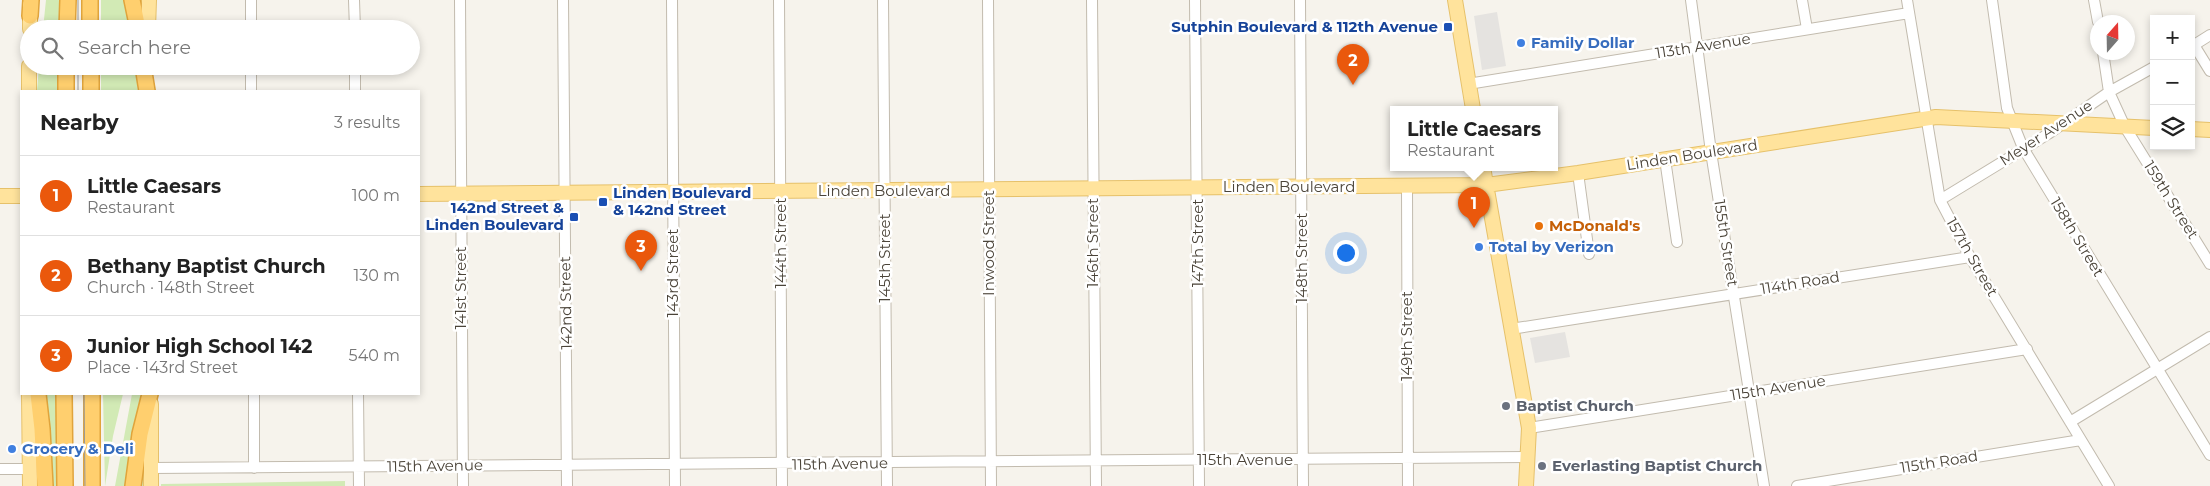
<!DOCTYPE html>
<meta charset="utf-8">
<style>
body{margin:0;font-family:Montserrat,sans-serif;background:#f6f6f6;color:#222}
.controls{position:absolute;right:15px;top:15px;display:grid;overflow:hidden;border-radius:0px;box-shadow:0 2px 8px #0003}
.controls button{width:45px;height:45px;display:grid;place-items:center;padding:0;border:0;border-bottom:1px solid #e0e0e0;background:#fff;color:#222;font:25px sans-serif}
.compass{position:absolute;left:2090px;top:15px;width:45px;height:45px;border-radius:50%;background:#fff;box-shadow:0 2px 8px #0003;rotate:20deg}
.you{position:absolute;left:1345px;top:252px;width:18px;height:18px;margin:-12px;border:4px solid #fff;border-radius:50%;background:#1a73e8;box-shadow:0 0 0 8px #1a73e833}
.badge{display:grid;place-items:center;width:32px;height:32px;border-radius:50%;background:#ea580c;color:#fff;font-size:16px;font-weight:700}
.pin{position:absolute;translate:-50% -41px;filter:drop-shadow(0 1px 2px #0008)}
.pin::after{content:'';position:absolute;top:26px;width:18px;height:15px;background:inherit;clip-path:polygon(0 0,100% 0,50% 100%)}
.popup{position:absolute;left:1390px;top:106px;width:168px;height:65px;box-sizing:border-box;display:grid;place-content:center;border-radius:0px;background:#fff;filter:drop-shadow(0 1px 4px #0005);font-size:16px;white-space:nowrap;color:#767676}
.popup b{font-size:19px;color:#222}
.popup::after{content:'';position:absolute;left:50%;top:100%;margin-left:-10px;border:10px solid transparent;border-top-color:#fff}
.list{margin:0;padding:0;list-style:none}
h2{display:flex;justify-content:space-between;align-items:center;height:65px;margin:0;padding:0 20px;font-size:21px}
h2 small{font-size:16px;font-weight:400;color:#767676}
.list li{display:grid;grid-template-columns:32px 1fr auto;gap:15px;align-items:center;box-sizing:border-box;height:80px;padding:0 20px;border-top:1px solid #e0e0e0}
.list b{display:block;font-size:19px;white-space:nowrap}
.list p{margin:0;font-size:16px;white-space:nowrap;color:#767676}
.list em{font-size:16px;font-style:normal;color:#767676}
.icon{flex:none;width:28px;height:28px;fill:none;stroke:currentColor;stroke-width:2;stroke-linecap:round;stroke-linejoin:round}
.map{position:relative;flex:none;width:2210px;height:486px;overflow:hidden}
.search{position:absolute;background:#fff;box-shadow:0 2px 8px #0003;left:20px;top:20px;width:400px;height:55px;display:flex;align-items:center;gap:12px;box-sizing:border-box;padding:0 18px;border-radius:28px;color:#767676;font-size:19px}
.panel{position:absolute;background:#fff;box-shadow:0 2px 8px #0003;left:20px;top:90px;width:400px;height:305px;border-radius:0px}
.map>svg:first-child{display:block}
.green{fill:#d2eab5}
.parking{fill:#e5e3e0}
.lines{fill:none;stroke-linecap:round;stroke-linejoin:round}
.minor-casing{stroke:#c2bbae;stroke-width:12}
.major-casing{stroke:#e6c16a;stroke-width:16}
.highway-casing{stroke:#e0a43c;stroke-width:18}
.minor{stroke:#fff;stroke-width:10}
.major{stroke:#ffe39c;stroke-width:14}
.highway{stroke:#ffcf6e;stroke-width:15}
.tram{stroke:#9a9a9a;stroke-width:1}
.transit-dot{fill:#1a4fb4;stroke:#fff;stroke-width:2}
.shop-dot{fill:#3f7fe0;stroke:#fff;stroke-width:2}
.food-dot{fill:#e8710a;stroke:#fff;stroke-width:2}
.worship-dot{fill:#6b7280;stroke:#fff;stroke-width:2}
.labels{text-anchor:middle;stroke-width:5;stroke-linejoin:round;paint-order:stroke}
.transit-label{font-size:15px;font-weight:bold;fill:#164399;stroke:#fff;text-anchor:end}
.shop-label{font-size:15px;font-weight:bold;fill:#366cbe;stroke:#fff;text-anchor:start}
.street-label{font-size:15px;fill:#4b4439;stroke:#fff}
.food-label{font-size:15px;font-weight:bold;fill:#c56008;stroke:#fff;text-anchor:start}
.worship-label{font-size:15px;font-weight:bold;fill:#5b616d;stroke:#fff;text-anchor:start}
</style>
<div class="map">
<svg width="2210" height="486" viewBox="0 0 2210 486">
<rect width="100%" height="100%" fill="#f6f3ec"/>
<path class="green" d="M 46,0 L 60,0 L 61,29 L 43,29 Z
M 101,0 L 128,0 L 132,29 L 101,29 Z
M 39,66 L 61,66 L 61,91 L 37,91 Z
M 101,66 L 136,66 L 138,91 L 101,91 Z
M 43,394 L 61,394 L 60,486 L 53,486 Z
M 103,394 L 123,394 L 113,436 L 105,486 Z
M 132,394 L 145,394 L 145,486 L 115,486 Z
M 345,481 L 345,486 L 161,486 L 161,484 Z"/>
<path class="parking" d="M 1497,12 L 1506,66 L 1482,70 L 1474,16 Z
M 1565,332 L 1570,357 L 1535,363 L 1530,338 Z"/>
<g class="lines">
<defs>
<path id="minor" d="M 251,0 L 251,29
M 354,0 L 355,29
M 460,0 L 463,486
M 563,0 L 567,486
M 672,0 L 675,486
M 779,0 L 782,486
M 883,0 L 887,486
M 988,0 L 991,486
M 1092,0 L 1096,486
M 1195,0 L 1199,486
M 1300,0 L 1303,486
M 1691,0 L 1711,152 L 1764,486
M 1802,0 L 1807,29
M 1907,0 L 1940,200 L 1970,257 L 2109,486
M 1992,0 L 2007,108 L 2023,148 L 2210,455
M 2094,0 L 2098,22
M 2194,45 L 2210,71
M 2191,47 L 2210,35
M 2103,52 L 2109,92 L 2125,127 L 2210,264
M 251,66 L 251,91
M 355,66 L 355,91
M 1468,84 L 1909,13
M 1665,159 L 1677,242
M 1578,173 L 1589,254
M 1407,187 L 1408,486
M 1940,200 L 2048,134 L 2109,92 L 2154,67
M 1511,329 L 1970,257
M 254,394 L 254,468
M 358,394 L 359,486
M 2070,422 L 2210,337
M 1529,428 L 2027,349
M 151,468 L 1529,457
M 0,469 L 29,469
M 1797,486 L 2081,440"/>
<path id="major" d="M 1455,0 L 1473,109
M 30,5 L 30,29
M 148,29 L 149,0
M 29,91 L 29,66
M 2191,129 L 2210,130
M 1483,167 L 1529,428 L 1526,486
M 419,194 L 1486,185 L 1578,173 L 1936,117 L 2154,128
M 0,196 L 21,196
M 29,394 L 30,486
M 151,404 L 151,486"/>
<path id="highway" d="M 90,0 L 90,29
M 132,0 L 138,29
M 30,16 L 31,0
M 67,29 L 68,0
M 91,66 L 91,91
M 143,66 L 147,91
M 66,91 L 66,66
M 38,394 L 42,429 L 45,486
M 64,394 L 65,486
M 92,394 L 92,486
M 133,486 L 140,434 L 150,394"/>
</defs>
<use href="#minor" class="minor-casing"/>
<use href="#major" class="major-casing"/>
<use href="#highway" class="highway-casing"/>
<use href="#minor" class="minor"/>
<use href="#major" class="major"/>
<use href="#highway" class="highway"/>
<path class="tram" d="M 78,0 L 78,29
M 78,66 L 78,91
M 84,394 L 85,486"/>
</g>
<g class="transit-dot">
<rect x="1443" y="22" width="10" height="10" rx="2.5"/>
<rect x="598" y="197" width="10" height="10" rx="2.5"/>
<rect x="569" y="212" width="10" height="10" rx="2.5"/>
</g>
<g class="shop-dot">
<circle cx="1521" cy="43" r="5"/>
<circle cx="1479" cy="247" r="5"/>
<circle cx="12" cy="449" r="5"/>
</g>
<circle class="food-dot" cx="1539" cy="226" r="5"/>
<g class="worship-dot">
<circle cx="1506" cy="406" r="5"/>
<circle cx="1542" cy="466" r="5"/>
</g>
<g class="labels">
<g class="transit-label">
<text x="1438" y="32">Sutphin Boulevard &amp; 112th Avenue</text>
<text x="613" y="198" text-anchor="start">Linden Boulevard<tspan x="613" dy="17">&amp; 142nd Street</tspan></text>
<text x="564" y="213">142nd Street &amp;<tspan x="564" dy="17">Linden Boulevard</tspan></text>
</g>
<g class="shop-label">
<text x="1531" y="48">Family Dollar</text>
<text x="1489" y="252">Total by Verizon</text>
<text x="22" y="454">Grocery &amp; Deli</text>
</g>
<g class="street-label">
<text transform="translate(1703 46) rotate(-9)" y="5">113th Avenue</text>
<text transform="translate(2046 133) rotate(-33)" y="5">Meyer Avenue</text>
<text transform="translate(1692 155) rotate(-9)" y="5">Linden Boulevard</text>
<text x="1289" y="192">Linden Boulevard</text>
<text x="884" y="196">Linden Boulevard</text>
<text transform="translate(2171 200) rotate(58)" y="5">159th Street</text>
<text transform="translate(2077 237) rotate(59)" y="5">158th Street</text>
<text transform="translate(781 243) rotate(-90)" y="5">144th Street</text>
<text transform="translate(989 243) rotate(-90)" y="5">Inwood Street</text>
<text transform="translate(1093 243) rotate(-90)" y="5">146th Street</text>
<text transform="translate(1198 243) rotate(-90)" y="5">147th Street</text>
<text transform="translate(1726 243) rotate(81)" y="5">155th Street</text>
<text transform="translate(1972 257) rotate(60)" y="5">157th Street</text>
<text transform="translate(885 258) rotate(-90)" y="5">145th Street</text>
<text transform="translate(1302 258) rotate(-90)" y="5">148th Street</text>
<text transform="translate(673 273) rotate(-90)" y="5">143rd Street</text>
<text transform="translate(1800 283) rotate(-9)" y="5">114th Road</text>
<text transform="translate(461 288) rotate(-90)" y="5">141st Street</text>
<text transform="translate(566 303) rotate(-91)" y="5">142nd Street</text>
<text transform="translate(1407 336) rotate(-90)" y="5">149th Street</text>
<text transform="translate(1778 388) rotate(-9)" y="5">115th Avenue</text>
<text x="1245" y="465">115th Avenue</text>
<text transform="translate(1939 462) rotate(-9)" y="5">115th Road</text>
<text transform="translate(840 464) rotate(-1)" y="5">115th Avenue</text>
<text transform="translate(435 466) rotate(-1)" y="5">115th Avenue</text>
</g>
<g class="food-label">
<text x="1549" y="231">McDonald's</text>
</g>
<g class="worship-label">
<text x="1516" y="411">Baptist Church</text>
<text x="1552" y="471">Everlasting Baptist Church</text>
</g>
</g>
</svg>
<div class="controls">
<button>+</button>
<button>−</button>
<button><svg class="icon" aria-label="layers" viewBox="0 0 24 24"><path d="M12 4l9 5-9 5-9-5zM3 14l9 5 9-5"/></svg></button>
</div>
<svg class="compass" viewBox="-18 -18 36 36"><path d="M0-13l5 13h-10z" fill="#e53935"/><path d="M0 13l5-13h-10z" fill="#767676"/></svg>
<div class="you"></div>
<div class="pin badge" style="left:1474px;top:228px">1</div>
<div class="popup"><b>Little Caesars</b>Restaurant</div>
<div class="pin badge" style="left:1353px;top:85px">2</div>
<div class="pin badge" style="left:641px;top:271px">3</div>
<div class="search"><svg class="icon" aria-label="search" viewBox="0 0 24 24"><circle cx="10" cy="10" r="6"/><path d="M15 15l6 6"/></svg>Search here</div>
<section class="panel">
<h2>Nearby<small>3 results</small></h2>
<ul class="list">
<li><span class="badge">1</span><div><b>Little Caesars</b><p>Restaurant</p></div><em>100 m</em></li>
<li><span class="badge">2</span><div><b>Bethany Baptist Church</b><p>Church · 148th Street</p></div><em>130 m</em></li>
<li><span class="badge">3</span><div><b>Junior High School 142</b><p>Place · 143rd Street</p></div><em>540 m</em></li>
</ul>
</section>
</div>
